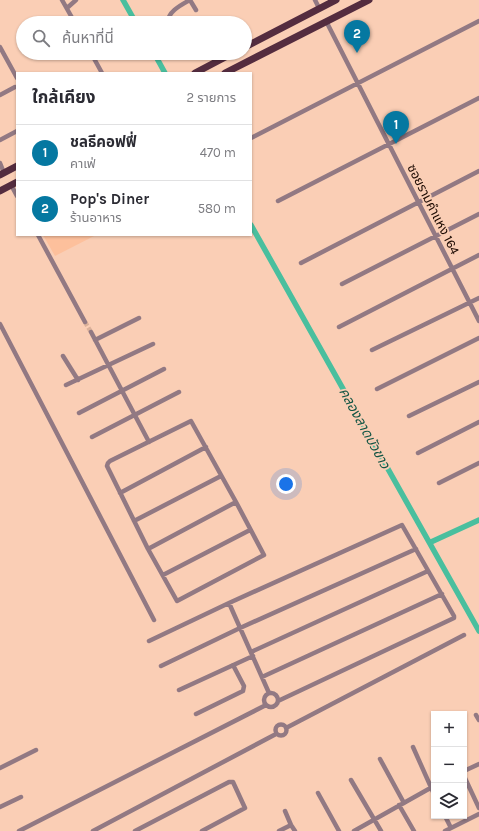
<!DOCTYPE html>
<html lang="th">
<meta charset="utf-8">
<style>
body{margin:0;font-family:Karla,"Noto Sans Thai",sans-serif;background:#f7f7f7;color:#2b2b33}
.controls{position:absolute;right:12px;bottom:12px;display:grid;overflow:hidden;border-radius:0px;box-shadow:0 1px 3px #0004}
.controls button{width:36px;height:36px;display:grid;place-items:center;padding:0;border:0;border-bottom:1px solid #e1e1e2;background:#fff;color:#2b2b33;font:20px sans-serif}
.you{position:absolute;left:286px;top:484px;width:14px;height:14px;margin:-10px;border:3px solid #fff;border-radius:50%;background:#1a73e8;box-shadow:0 0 0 6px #1a73e833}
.badge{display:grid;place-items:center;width:26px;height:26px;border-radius:50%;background:#0578a1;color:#fff;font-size:13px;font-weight:700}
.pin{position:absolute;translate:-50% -33px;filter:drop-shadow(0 1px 2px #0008)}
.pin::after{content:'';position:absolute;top:21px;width:14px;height:12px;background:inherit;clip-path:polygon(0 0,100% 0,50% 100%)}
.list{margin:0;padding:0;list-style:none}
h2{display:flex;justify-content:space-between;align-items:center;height:52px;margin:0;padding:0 16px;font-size:17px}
h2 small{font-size:13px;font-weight:400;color:#7c7c81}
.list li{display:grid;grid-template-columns:26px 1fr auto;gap:12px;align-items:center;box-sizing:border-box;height:56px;padding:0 16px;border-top:1px solid #e1e1e2}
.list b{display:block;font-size:15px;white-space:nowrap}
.list p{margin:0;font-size:13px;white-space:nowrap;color:#7c7c81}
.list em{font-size:13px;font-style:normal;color:#7c7c81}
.icon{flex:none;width:22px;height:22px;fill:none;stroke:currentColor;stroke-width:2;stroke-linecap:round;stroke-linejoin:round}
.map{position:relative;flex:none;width:479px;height:831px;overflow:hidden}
.search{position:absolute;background:#fff;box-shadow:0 1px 3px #0004;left:16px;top:16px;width:236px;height:44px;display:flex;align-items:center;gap:10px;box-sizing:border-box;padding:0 14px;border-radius:22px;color:#7c7c81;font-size:15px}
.panel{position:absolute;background:#fff;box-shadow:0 1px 3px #0004;left:16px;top:72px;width:236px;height:164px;border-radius:0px}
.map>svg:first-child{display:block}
.built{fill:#fdc09c}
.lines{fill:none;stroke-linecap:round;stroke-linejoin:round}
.canal{stroke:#49bf9e;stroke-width:5.5}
.street-tunnel{stroke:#d9b09a;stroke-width:4.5;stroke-dasharray:4.5 2;stroke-linecap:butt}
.street{stroke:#927983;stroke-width:4.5}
.primary{stroke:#542c3f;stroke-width:7}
.labels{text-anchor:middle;stroke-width:3.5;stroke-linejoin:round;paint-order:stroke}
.street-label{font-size:13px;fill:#1b0901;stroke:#faceb5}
.water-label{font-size:14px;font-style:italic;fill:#135544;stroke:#faceb5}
</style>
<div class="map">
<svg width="479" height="831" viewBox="0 0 479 831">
<rect width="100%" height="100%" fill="#faceb5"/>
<path class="built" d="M 43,235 L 96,235 L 55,256 Z"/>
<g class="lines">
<path class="canal" d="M 123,0 L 136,23
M 154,53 L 165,73
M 251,225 L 479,631
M 431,542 L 479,520"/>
<path class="street-tunnel" d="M 85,322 L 91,332"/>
<path class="street" d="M 62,0 L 75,23
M 190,0 L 196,10
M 315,0 L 319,8
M 67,8 L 76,0
M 326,21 L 479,321
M 168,23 C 167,12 181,5 190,0
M 0,47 L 17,78
M 91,53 L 102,73
M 0,95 L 15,87
M 251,138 L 479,21
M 0,140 L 17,131
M 0,163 L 4,173
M 11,185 L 17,196
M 278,201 L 479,98
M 38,235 L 85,322
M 301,263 L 479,171
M 342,284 L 479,214
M 0,324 L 154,620
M 339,327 L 479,255
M 91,332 L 149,442
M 95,340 L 139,318
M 372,350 L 479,298
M 63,356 L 78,380
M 66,385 L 153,344
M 377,389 L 479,338
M 79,413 L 164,369
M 409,416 L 479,382
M 191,421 L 236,502 L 264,555 L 177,601 L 148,549 L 107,466 L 108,463 L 110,461 Z
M 92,437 L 179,392
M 418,453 L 479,422
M 439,483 L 479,463
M 120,493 L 206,447
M 134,521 L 221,476
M 148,549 L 236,502
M 163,575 L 250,530
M 229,603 L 269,693
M 149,641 L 229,603 L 402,525 L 454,616 L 454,618 L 278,701
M 251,652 L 428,571
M 161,666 L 240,628 L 416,549
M 262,677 L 442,594
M 179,690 L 253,656
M264 700a7 7 0 1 1 14 0a7 7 0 1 1-14 0Z
M 196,714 L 243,691 L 244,686 L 233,665
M 476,715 L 479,720
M275.5 730a5.5 5.5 0 1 1 11 0a5.5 5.5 0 1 1-11 0Z
M 286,728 L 464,635
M 413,747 L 434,794
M 380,759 L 404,803
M 0,768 L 36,750
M 464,771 L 479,764
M 464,776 L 479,808
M 351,780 L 381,831
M 318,793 L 339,831
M 399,805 L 414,831
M 0,807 L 21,797
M 285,811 L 291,825 L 295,831
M 445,816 L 451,828
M 19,831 L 266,705
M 93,831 L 276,734
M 135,831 L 229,782 L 233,782 L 245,808 L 202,831
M 279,831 L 291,825
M 354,831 L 434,786
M 445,831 L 479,814"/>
<path class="primary" d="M 245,47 L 336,0
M 195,73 L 233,53
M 225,73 L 369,0
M 0,175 L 17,166
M 0,191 L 17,182"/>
</g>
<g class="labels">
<g class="street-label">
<text transform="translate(434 209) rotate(63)" y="5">ซอยรามคำแหง 164</text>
</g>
<g class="water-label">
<text transform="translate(365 428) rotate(61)" y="5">คลองลาดบัวขาว</text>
</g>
</g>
</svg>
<div class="controls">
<button>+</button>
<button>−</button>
<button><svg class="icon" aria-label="layers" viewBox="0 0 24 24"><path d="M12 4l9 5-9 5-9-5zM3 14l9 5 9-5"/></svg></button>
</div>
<div class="you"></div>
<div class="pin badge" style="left:396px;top:144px">1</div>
<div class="pin badge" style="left:357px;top:53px">2</div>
<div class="search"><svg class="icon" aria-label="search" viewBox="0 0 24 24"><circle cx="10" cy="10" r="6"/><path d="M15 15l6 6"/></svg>ค้นหาที่นี่</div>
<section class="panel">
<h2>ใกล้เคียง<small>2 รายการ</small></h2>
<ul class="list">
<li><span class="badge">1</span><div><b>ชลธีคอฟฟี่</b><p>คาเฟ่</p></div><em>470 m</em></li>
<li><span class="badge">2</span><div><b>Pop's Diner</b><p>ร้านอาหาร</p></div><em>580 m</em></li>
</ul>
</section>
</div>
